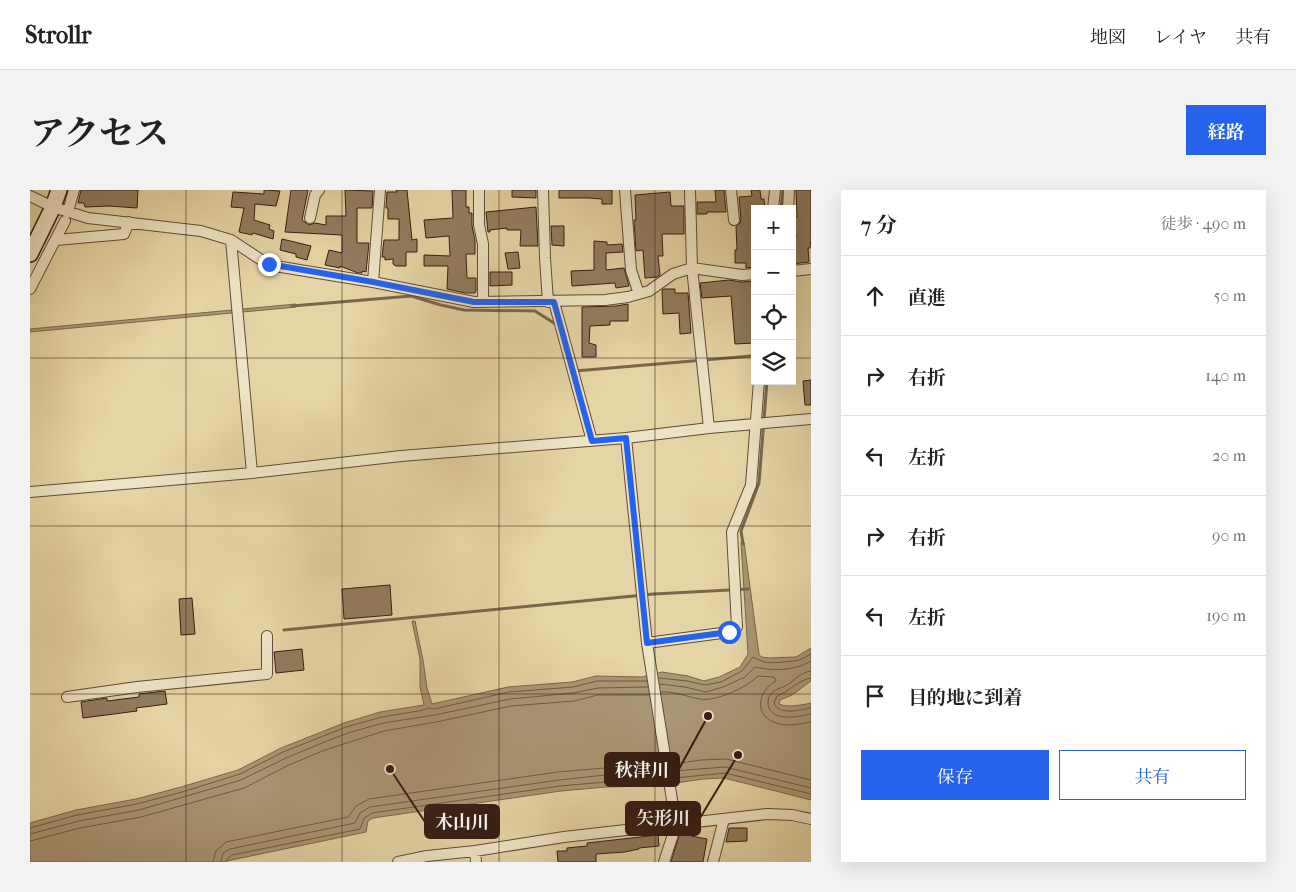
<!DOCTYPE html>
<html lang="ja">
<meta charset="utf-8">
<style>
body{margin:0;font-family:"IM FELL French Canon","Noto Serif JP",serif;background:#f2f2f2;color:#222}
.controls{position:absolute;right:15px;top:15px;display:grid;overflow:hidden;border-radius:0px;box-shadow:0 5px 20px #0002}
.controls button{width:45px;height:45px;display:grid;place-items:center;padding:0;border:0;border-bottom:1px solid #e0e0e0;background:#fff;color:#222;font:25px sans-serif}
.stop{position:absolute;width:15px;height:15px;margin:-11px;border:4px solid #2563eb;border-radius:50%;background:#fff}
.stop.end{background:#2563eb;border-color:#fff;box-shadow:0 1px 5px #0008}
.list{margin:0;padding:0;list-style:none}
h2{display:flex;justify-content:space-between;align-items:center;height:65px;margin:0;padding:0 20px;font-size:21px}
h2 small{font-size:16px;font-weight:400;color:#767676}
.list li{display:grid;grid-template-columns:32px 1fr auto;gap:15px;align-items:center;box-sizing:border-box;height:80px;padding:0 20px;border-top:1px solid #e0e0e0}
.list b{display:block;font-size:19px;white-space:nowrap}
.list em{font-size:16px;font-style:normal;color:#767676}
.actions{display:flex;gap:10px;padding:15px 20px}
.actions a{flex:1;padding:11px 0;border:1px solid #2563eb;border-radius:0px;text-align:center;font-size:18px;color:#2563eb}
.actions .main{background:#2563eb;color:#fff}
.icon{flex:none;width:28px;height:28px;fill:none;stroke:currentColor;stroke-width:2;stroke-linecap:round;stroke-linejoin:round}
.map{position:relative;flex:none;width:781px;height:672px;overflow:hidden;border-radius:0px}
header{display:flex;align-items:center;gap:30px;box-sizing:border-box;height:70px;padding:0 25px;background:#fff;border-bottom:1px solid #e0e0e0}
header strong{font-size:24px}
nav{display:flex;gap:28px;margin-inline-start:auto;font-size:18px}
.intro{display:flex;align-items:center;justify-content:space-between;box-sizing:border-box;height:120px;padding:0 30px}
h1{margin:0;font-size:35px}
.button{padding:12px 22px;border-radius:0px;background:#2563eb;color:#fff;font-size:18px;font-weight:700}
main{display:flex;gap:30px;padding:0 30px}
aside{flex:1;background:#fff;border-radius:0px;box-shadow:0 5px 20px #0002}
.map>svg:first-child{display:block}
.water{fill:#a99673;stroke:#7b664c}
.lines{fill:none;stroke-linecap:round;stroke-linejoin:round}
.shore{stroke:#6f5a42;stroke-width:1}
.stream{stroke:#7b664c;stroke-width:3}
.building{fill:#917c5e;stroke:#351d12}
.street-casing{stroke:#614b37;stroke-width:12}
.secondary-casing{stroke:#351d12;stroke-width:18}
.street{stroke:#eee3c4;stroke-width:10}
.secondary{stroke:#eee3c4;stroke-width:15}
.route{stroke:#2563eb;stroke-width:6}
.grid{fill:none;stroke:#351d12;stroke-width:1;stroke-opacity:0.55}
.leader{fill:none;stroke:#351d12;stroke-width:2}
.callout-dot{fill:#351d12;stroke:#eee3c4;stroke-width:2}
.callout{fill:#351d12;stroke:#351d12;stroke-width:2}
.callout-label{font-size:18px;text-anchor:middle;font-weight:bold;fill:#fff}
</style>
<header>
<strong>Strollr</strong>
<nav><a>地図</a><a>レイヤ</a><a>共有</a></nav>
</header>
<div class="intro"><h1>アクセス</h1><a class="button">経路</a></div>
<main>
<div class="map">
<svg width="781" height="672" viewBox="0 0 781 672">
<rect width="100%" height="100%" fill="#e5d4a5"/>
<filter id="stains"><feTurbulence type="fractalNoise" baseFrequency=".004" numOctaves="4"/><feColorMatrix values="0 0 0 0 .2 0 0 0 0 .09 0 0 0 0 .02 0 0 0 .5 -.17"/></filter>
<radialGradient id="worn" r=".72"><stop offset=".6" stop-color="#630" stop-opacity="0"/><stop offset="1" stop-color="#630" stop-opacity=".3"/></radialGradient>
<path class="water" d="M 266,114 L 266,117 L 0,142 L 0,139 Z
M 711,352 L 714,352 L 729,464 L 731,467 L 739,468 L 766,467 L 781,458 L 781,491 L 762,505 L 750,510 L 749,514 C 758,518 771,515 781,513 L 781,610 L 694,588 L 673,589 L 626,596 L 576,597 L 531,601 L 343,628 L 338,631 L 336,642 L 192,672 L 0,672 L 0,633 L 46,620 L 106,609 L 151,597 L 208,580 L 251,558 L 314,533 L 350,522 L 394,515 L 390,497 L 390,469 L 382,431 L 385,431 L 393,470 L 397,498 L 402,514 L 478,497 L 542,492 L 566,486 L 612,487 L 632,482 L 658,486 L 674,491 L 689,487 L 710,477 L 718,464 Z"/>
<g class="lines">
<path class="shore" d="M 781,481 C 771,482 765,490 757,495 C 753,498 747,498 743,502 C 740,504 738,508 738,512 C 738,533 768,527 781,524
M 629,488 L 657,491 L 675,495 L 691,492 L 712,481 L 723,467 C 736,474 739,473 754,472 C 769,470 767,472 781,464
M 781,488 C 770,489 758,502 747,506 L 744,513 C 749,526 770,520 781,518
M 630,494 L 655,497 L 676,502 L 693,497 L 715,487 L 725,477 C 743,481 764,481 781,471
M 631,502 C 645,501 657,507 670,509 C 686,512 717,497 728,486 L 744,487 L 746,491 C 728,501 723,525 746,533 C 756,537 770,534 781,532
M 643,574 L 671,570 L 696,569 L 781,590
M 644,581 L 695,577 L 781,598
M 645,588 L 695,583 L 781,604
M 0,638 L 47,625 L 107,614 L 152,602 L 210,584 L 253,562 L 316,537 L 352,527 L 394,520 L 398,518 L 404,519 L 479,502 L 543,497 L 567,491 L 617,491
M 0,644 L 49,631 L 109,620 L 211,590 L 256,568 L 292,553 L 318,543 L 353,533 L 405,525 L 480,509 L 543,503 L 568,498 L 618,497
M 0,651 L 50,638 L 111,627 L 214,598 L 259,575 L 295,560 L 354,541 L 406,532 L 481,516 L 544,511 L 568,505 L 619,505
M 183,672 L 186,661 L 196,652 L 318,627 L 326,616 L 339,609 L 528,582 L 575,578 L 604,578 L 630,576
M 191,672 L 193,663 L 200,659 L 325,633 L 330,623 L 340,617 L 529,590 L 575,585 L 604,586 L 631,583
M 197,672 L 198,668 L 202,665 L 330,639 L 334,628 L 342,623 L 530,596 L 576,592 L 604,592 L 632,589"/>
<path class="stream" d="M 751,19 L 753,0
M 262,116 L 381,106 L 411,115 L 434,120 L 505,121 L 527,135
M 545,181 L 721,166
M 713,354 L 711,341 L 729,293 L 737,191
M 254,440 L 624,404 L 718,399"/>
</g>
<path class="building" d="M 51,0 L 108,0 L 107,18 L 79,16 L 55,17 L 54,13 L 48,13 Z
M 234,0 L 250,1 L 246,16 L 225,14 L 224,30 L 240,35 L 239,39 L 244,41 L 243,49 L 223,43 L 222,45 L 209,42 L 214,18 L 201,17 L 203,2 L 234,4 Z
M 261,0 L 278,0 L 272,30 L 279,35 L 285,33 L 296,35 L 296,26 L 316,26 L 315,0 L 343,1 L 342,18 L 327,18 L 327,53 L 339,53 L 336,82 L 332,81 L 332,83 L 328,83 L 310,76 L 310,78 L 295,75 L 299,60 L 312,63 L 312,45 L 255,42 Z
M 366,0 L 377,0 L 382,50 L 387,49 L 387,62 L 376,62 L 376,76 L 366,76 L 363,74 L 363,69 L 355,70 L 355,67 L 352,67 L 354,50 L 369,50 L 369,29 L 358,29 L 358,18 L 356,18 L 357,2 L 367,2 Z
M 422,0 L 436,0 L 436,17 L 439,17 L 439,23 L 442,23 L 442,36 L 445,50 L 445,64 L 436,64 L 437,88 L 446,88 L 446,101 L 445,103 L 435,103 L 417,99 L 418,76 L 394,76 L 394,65 L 420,66 L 419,46 L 396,48 L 394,30 L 423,28 Z
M 482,0 L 506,0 L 506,8 L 482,7 Z
M 529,0 L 582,0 L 582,14 L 572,14 L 572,9 L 559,8 L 529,8 Z
M 685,0 L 694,0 L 696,22 L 677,22 L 677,24 L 667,24 L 667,12 L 686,12 Z
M 721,0 L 730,0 L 731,9 L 734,9 L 735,18 L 725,18 L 725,77 L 716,78 L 716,73 L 705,73 L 705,60 L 707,60 L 706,36 L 710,33 L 711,30 L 709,7 L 722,6 Z
M 766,0 L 781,0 L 781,49 L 780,58 L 778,58 L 779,72 L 762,74 L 762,47 L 766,47 L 764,27 L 767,27 Z
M 640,2 L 641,16 L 654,16 L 654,44 L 632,44 L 633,66 L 628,66 L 630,85 L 627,87 L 615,88 L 613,60 L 606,61 L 604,30 L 606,30 L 605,5 Z
M 506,17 L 508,56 L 490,56 L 491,40 L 477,40 L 477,38 L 460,40 L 460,42 L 458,42 L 456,22 Z
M 521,36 L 534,36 L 534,56 L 522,55 Z
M 252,49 L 281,56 L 277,70 L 266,67 L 266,64 L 250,60 Z
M 564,51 L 577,52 L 577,55 L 592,54 L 593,62 L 576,63 L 576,80 L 594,78 L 599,96 L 586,98 L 585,93 L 542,96 L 541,81 L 564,80 Z
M 488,62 L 490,78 L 478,79 L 475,63 Z
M 460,82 L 482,82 L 482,95 L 460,96 Z
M 699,90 L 712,92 L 725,91 L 724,153 L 705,154 L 701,106 L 672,108 L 670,93 Z
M 634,99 L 645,99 L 645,103 L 658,103 L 661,143 L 650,144 L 649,123 L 633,124 L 632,100 Z
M 598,114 L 598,131 L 580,131 L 580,135 L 560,136 L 559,153 L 566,155 L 566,167 L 552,167 L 552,117 L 586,116 Z
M 781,190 L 781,215 L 775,215 L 773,191 Z
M 360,395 L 362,425 L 314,429 L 312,399 Z
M 162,408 L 165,444 L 151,445 L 149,409 Z
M 272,459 L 274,480 L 246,483 L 244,462 Z
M 135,501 L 137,514 L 106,518 L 107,521 L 53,528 L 51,512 L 77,508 L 77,511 L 109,507 L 109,504 Z
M 699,638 L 717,638 L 717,651 L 696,652 Z
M 650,643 L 662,643 L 661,646 L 677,649 L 673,672 L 641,672 Z
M 628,645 L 629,656 L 609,658 L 609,659 L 595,662 L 566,664 L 566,672 L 528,672 L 527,661 L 537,661 L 537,658 L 557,656 L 557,653 Z"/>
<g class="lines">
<defs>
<path id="street" d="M 449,0 L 449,35 L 453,54 L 453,112
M 513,0 L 515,68 L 518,112
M 595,0 L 601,80 L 609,104
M 660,0 L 662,78 L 679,238
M 701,0 L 704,30
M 0,6 L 23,17 L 58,28 L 171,41 L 201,50 L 239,75 L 343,92 L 444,112 L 575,110 L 598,107 L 619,101 L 643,84 L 662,78 L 712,85 L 725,84
M 39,18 L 44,0
M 743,19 L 745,0
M 758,19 L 759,0
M 280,28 L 285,5 L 289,0
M 26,50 L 94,44 L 99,32
M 201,50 L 222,283
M 762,81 L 781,79
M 343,92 L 350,0
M 0,99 L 35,31
M 524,112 L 562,251
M 596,248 L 617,453 L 646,635 L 634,672
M 0,302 L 222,283 L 371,266 L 596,248 L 679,238 L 781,229
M 617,453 L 699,442 L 707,437 L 702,342 L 721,295 L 729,191
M 37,507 L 107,497 L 237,484 L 237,446
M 445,661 L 446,672
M 368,672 L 397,666 L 445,661 L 534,647 L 737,624 L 762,625 L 781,629
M 683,672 L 694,629"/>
<path id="secondary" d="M 0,64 L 23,17 L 29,0"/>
</defs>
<use href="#street" class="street-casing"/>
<use href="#secondary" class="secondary-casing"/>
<use href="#street" class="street"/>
<use href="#secondary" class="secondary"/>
</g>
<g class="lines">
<path class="route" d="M 239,74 L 343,92 L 444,112 L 524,112 L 562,251 L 596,248 L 617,453 L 699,442"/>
</g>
<path class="grid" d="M 156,0 L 156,672M 312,0 L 312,672M 469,0 L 469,672M 625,0 L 625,672M 0,168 L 725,168M 762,168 L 781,168M 0,336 L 781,336M 0,504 L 781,504"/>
<path class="leader" d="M678 526L649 579M708 565L670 628M360 579L395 632"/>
<g class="callout-dot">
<circle cx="678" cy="526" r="5"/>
<circle cx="708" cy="565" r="5"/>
<circle cx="360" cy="579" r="5"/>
</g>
<g class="callout">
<rect x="575" y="563" width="74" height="33" rx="5"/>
<rect x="596" y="612" width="74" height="33" rx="5"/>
<rect x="395" y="615" width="74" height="33" rx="5"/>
</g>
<g class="callout-label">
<text x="612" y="586">秋津川</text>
<text x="633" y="634">矢形川</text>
<text x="432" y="638">木山川</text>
</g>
<rect width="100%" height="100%" filter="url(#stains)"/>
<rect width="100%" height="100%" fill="url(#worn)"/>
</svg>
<div class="controls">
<button>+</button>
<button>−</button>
<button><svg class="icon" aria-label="locate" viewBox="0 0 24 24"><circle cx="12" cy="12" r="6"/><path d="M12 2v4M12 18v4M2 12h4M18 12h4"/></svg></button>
<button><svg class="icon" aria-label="layers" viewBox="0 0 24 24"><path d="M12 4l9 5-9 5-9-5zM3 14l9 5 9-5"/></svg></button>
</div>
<div class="stop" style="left:699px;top:442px"></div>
<div class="stop end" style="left:239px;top:74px"></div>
</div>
<aside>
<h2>7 分<small>徒歩 · 490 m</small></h2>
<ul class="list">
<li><svg class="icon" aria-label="ahead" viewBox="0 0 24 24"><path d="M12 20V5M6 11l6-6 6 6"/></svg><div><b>直進</b></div><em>50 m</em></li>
<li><svg class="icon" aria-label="right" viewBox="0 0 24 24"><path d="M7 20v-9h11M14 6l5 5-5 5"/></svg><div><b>右折</b></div><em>140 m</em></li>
<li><svg class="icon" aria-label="left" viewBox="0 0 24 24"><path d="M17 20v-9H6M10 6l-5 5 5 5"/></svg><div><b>左折</b></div><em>20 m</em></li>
<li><svg class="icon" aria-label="right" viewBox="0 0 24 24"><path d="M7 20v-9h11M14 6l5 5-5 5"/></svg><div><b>右折</b></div><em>90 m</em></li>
<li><svg class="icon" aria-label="left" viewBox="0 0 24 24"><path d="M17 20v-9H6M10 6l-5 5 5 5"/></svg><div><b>左折</b></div><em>190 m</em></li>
<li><svg class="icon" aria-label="arrive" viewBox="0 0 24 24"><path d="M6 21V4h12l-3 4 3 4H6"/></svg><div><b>目的地に到着</b></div></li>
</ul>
<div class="actions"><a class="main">保存</a><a>共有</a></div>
</aside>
</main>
